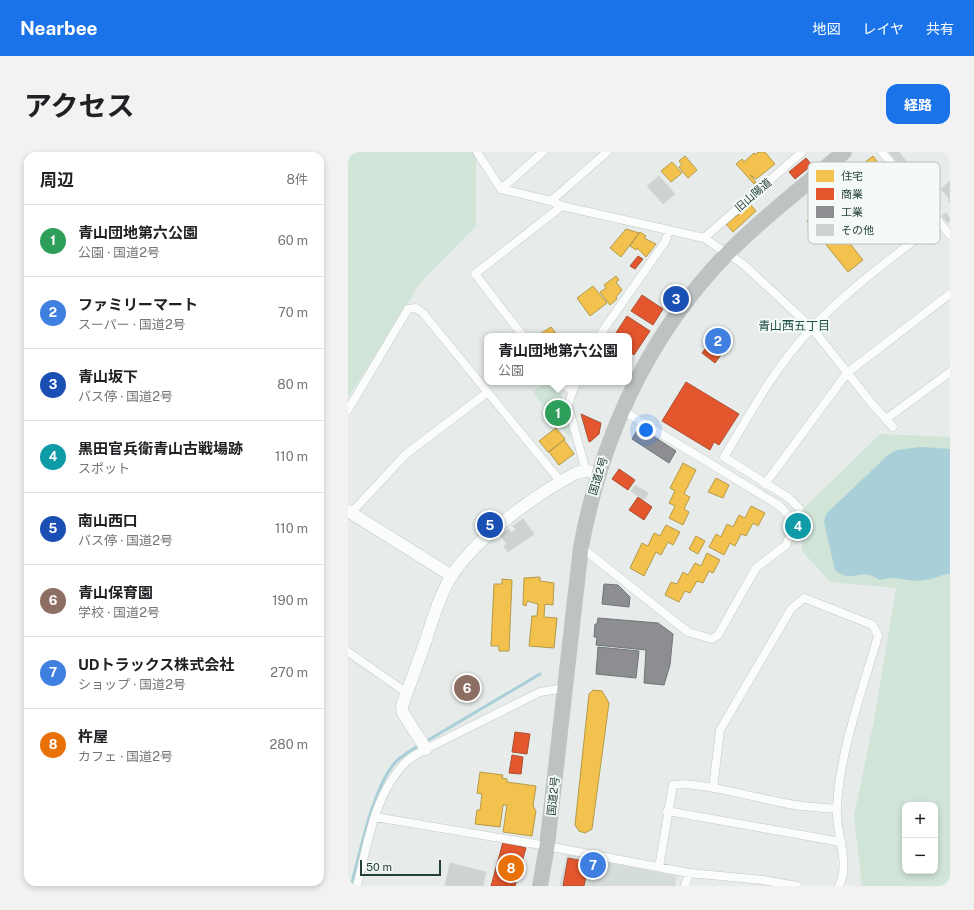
<!DOCTYPE html>
<html lang="ja">
<meta charset="utf-8">
<style>
body{margin:0;font-family:"Public Sans","Noto Sans JP",sans-serif;background:#f2f2f2;color:#202124}
.controls{position:absolute;right:12px;bottom:12px;display:grid;overflow:hidden;border-radius:8px;box-shadow:0 2px 6px #0003}
.controls button{width:36px;height:36px;display:grid;place-items:center;padding:0;border:0;border-bottom:1px solid #e0e0e0;background:#fff;color:#202124;font:20px sans-serif}
.scale{position:absolute;left:12px;bottom:10px;width:81px;box-sizing:border-box;padding-left:4px;border:2px solid #24403a;border-top:0;font-size:11px;line-height:14px;white-space:nowrap;color:#24403a;-webkit-text-stroke:3px #f5faf8;paint-order:stroke}
.you{position:absolute;left:298px;top:278px;width:14px;height:14px;margin:-10px;border:3px solid #fff;border-radius:50%;background:#1a73e8;box-shadow:0 0 0 6px #1a73e833}
.badge{display:grid;place-items:center;width:26px;height:26px;border-radius:50%;background:#1a73e8;color:#fff;font-size:13px;font-weight:700}
.pin{position:absolute;translate:-50% -50%;border:2px solid #fff;box-shadow:0 1px 4px #0006}
.popup{position:absolute;left:136px;top:181px;width:148px;height:52px;box-sizing:border-box;display:grid;place-content:center;border-radius:8px;background:#fff;filter:drop-shadow(0 1px 3px #0005);font-size:13px;white-space:nowrap;color:#757577}
.popup b{font-size:15px;color:#202124}
.popup::after{content:'';position:absolute;left:50%;top:100%;margin-left:-8px;border:8px solid transparent;border-top-color:#fff}
.list{margin:0;padding:0;list-style:none}
h2{display:flex;justify-content:space-between;align-items:center;height:52px;margin:0;padding:0 16px;font-size:17px}
h2 small{font-size:13px;font-weight:400;color:#757577}
.list li{display:grid;grid-template-columns:26px 1fr auto;gap:12px;align-items:center;box-sizing:border-box;height:72px;padding:0 16px;border-top:1px solid #e0e0e0}
.list b{display:block;font-size:15px;white-space:nowrap}
.list p{margin:0;font-size:13px;white-space:nowrap;color:#757577}
.list em{font-size:13px;font-style:normal;color:#757577}
.map{position:relative;flex:none;width:602px;height:734px;overflow:hidden;border-radius:12px}
header{display:flex;align-items:center;gap:24px;box-sizing:border-box;height:56px;padding:0 20px;background:#1a73e8;color:#fff}
header strong{font-size:19px}
nav{display:flex;gap:22px;margin-inline-start:auto;font-size:14px}
.intro{display:flex;align-items:center;justify-content:space-between;box-sizing:border-box;height:96px;padding:0 24px}
h1{margin:0;font-size:28px}
.button{padding:10px 18px;border-radius:12px;background:#1a73e8;color:#fff;font-size:14px;font-weight:700}
main{display:flex;gap:24px;padding:0 24px}
aside{flex:1;background:#fff;border-radius:12px;box-shadow:0 2px 6px #0003}
.map>svg:first-child{display:block}
.built{fill:#d5ddda}
.green{fill:#d0e4d8;fill-rule:evenodd}
.water{fill:#a9cfd8}
.homes{fill:#f2c14e;stroke:#b49a48}
.shops{fill:#e4572e;stroke:#aa5032}
.industry{fill:#8d8d92;stroke:#6e7678}
.lines{fill:none;stroke-linecap:round;stroke-linejoin:round}
.stream{stroke:#a9cfd8;stroke-width:3}
.building{fill:#ced3d1;stroke:#cfd5d3}
.street-casing{stroke:#c4c9c7;stroke-width:9}
.secondary-casing{stroke:#c2c9c7;stroke-width:13}
.highway-casing{stroke:#c2cac9;stroke-width:16}
.street{stroke:#fbfcfc;stroke-width:8}
.secondary{stroke:#fbfcfc;stroke-width:12}
.highway{stroke:#bcc3c2;stroke-width:15}
.labels{text-anchor:middle;stroke-width:4;stroke-linejoin:round;paint-order:stroke}
.street-label{font-size:11px;fill:#24403a;stroke:#f5faf8}
.neighbourhood-label{font-size:12px;fill:#205249;stroke:#f5faf8}
.key{fill:#f5faf8;stroke:#b6c2bf;stroke-width:1}
.key-label{font-size:11px;fill:#24403a}
</style>
<header>
<strong>Nearbee</strong>
<nav><a>地図</a><a>レイヤ</a><a>共有</a></nav>
</header>
<div class="intro"><h1>アクセス</h1><a class="button">経路</a></div>
<main>
<aside>
<h2>周辺<small>8件</small></h2>
<ul class="list">
<li><span class="badge" style="background:#2e9e5b">1</span><div><b>青山団地第六公園</b><p>公園 · 国道2号</p></div><em>60 m</em></li>
<li><span class="badge" style="background:#3f7fe0">2</span><div><b>ファミリーマート</b><p>スーパー · 国道2号</p></div><em>70 m</em></li>
<li><span class="badge" style="background:#1a4fb4">3</span><div><b>青山坂下</b><p>バス停 · 国道2号</p></div><em>80 m</em></li>
<li><span class="badge" style="background:#0f9aa8">4</span><div><b>黒田官兵衛青山古戦場跡</b><p>スポット</p></div><em>110 m</em></li>
<li><span class="badge" style="background:#1a4fb4">5</span><div><b>南山西口</b><p>バス停 · 国道2号</p></div><em>110 m</em></li>
<li><span class="badge" style="background:#8d6e63">6</span><div><b>青山保育園</b><p>学校 · 国道2号</p></div><em>190 m</em></li>
<li><span class="badge" style="background:#3f7fe0">7</span><div><b>UDトラックス株式会社</b><p>ショップ · 国道2号</p></div><em>270 m</em></li>
<li><span class="badge" style="background:#e8710a">8</span><div><b>杵屋</b><p>カフェ · 国道2号</p></div><em>280 m</em></li>
</ul>
</aside>
<div class="map">
<svg width="602" height="734" viewBox="0 0 602 734">
<rect width="100%" height="100%" fill="#e7ecea"/>
<path class="built" d="M 219,702 L 329,724 L 327,734 L 211,734 Z"/>
<path class="green" d="M 0,0 L 128,0 L 128,74 L 73,130 L 0,246 Z
M 197,230 L 206,230 L 212,238 L 224,282 L 221,285 L 185,240 Z
M 532,282 L 602,285 L 602,734 L 514,734 L 506,664 L 526,568 L 548,436 L 482,430 L 454,399 L 456,356 ZM 557,653 L 587,653 L 587,719 L 557,719 Z"/>
<path class="water" d="M 573,295 L 602,297 L 602,422 C 593,422 586,427 577,428 C 562,431 547,423 532,428 C 515,418 513,425 499,424 C 495,424 490,420 487,418 L 476,370 L 478,362 L 540,303 L 549,298 Z"/>
<path class="homes" d="M 410,0 L 417,0 L 427,12 L 408,27 L 402,23 L 408,30 L 406,32 L 388,12 L 394,7 L 396,10 L 406,1 L 407,3 Z
M 337,4 L 349,18 L 340,26 L 331,15 L 334,13 L 331,9 Z
M 525,4 L 535,17 L 530,22 L 566,68 L 553,78 L 506,19 Z
M 324,10 L 334,21 L 323,30 L 313,19 Z
M 494,40 L 507,58 L 488,74 L 515,108 L 500,120 L 459,69 Z
M 403,53 L 408,59 L 385,80 L 378,72 Z
M 278,77 L 291,81 L 273,105 L 262,96 Z
M 292,80 L 298,84 L 296,86 L 308,92 L 298,105 L 289,96 L 288,98 L 282,94 Z
M 268,124 L 271,128 L 268,130 L 274,138 L 268,145 L 269,147 L 262,153 L 252,140 L 258,136 L 256,133 Z
M 245,134 L 259,151 L 242,164 L 229,146 Z
M 203,175 L 210,184 L 193,184 L 192,182 Z
M 229,181 L 232,184 L 235,181 L 238,184 L 225,184 Z
M 208,276 L 217,287 L 200,300 L 191,289 Z
M 216,288 L 226,302 L 211,313 L 201,300 Z
M 335,311 L 348,318 L 336,342 L 342,345 L 336,357 L 341,360 L 335,373 L 321,366 L 327,354 L 321,351 L 327,339 L 322,336 Z
M 368,326 L 381,333 L 375,346 L 360,340 Z
M 403,354 L 417,361 L 410,374 L 405,371 L 398,384 L 393,382 L 387,394 L 382,391 L 376,403 L 361,395 L 368,382 L 373,385 L 379,372 L 385,375 L 391,363 L 397,366 Z
M 318,373 L 332,380 L 325,393 L 320,390 L 313,403 L 308,400 L 296,424 L 282,416 L 294,391 L 300,394 L 306,381 L 312,384 Z
M 348,384 L 357,389 L 350,402 L 341,397 Z
M 359,401 L 372,408 L 365,421 L 361,419 L 355,431 L 349,429 L 342,441 L 337,439 L 331,450 L 317,443 L 323,430 L 329,432 L 335,420 L 340,423 L 347,411 L 353,414 Z
M 192,425 L 192,429 L 206,431 L 205,453 L 197,452 L 196,465 L 209,466 L 206,496 L 181,494 L 184,464 L 189,464 L 190,452 L 179,449 L 178,454 L 175,453 L 176,426 Z
M 154,427 L 164,428 L 161,499 L 151,499 L 151,494 L 143,494 L 146,432 L 154,432 Z
M 245,538 L 254,539 L 261,551 L 244,677 L 237,681 L 231,679 L 227,673 L 241,542 Z
M 132,620 L 155,623 L 154,626 L 159,627 L 159,630 L 188,634 L 185,654 L 188,659 L 184,684 L 155,680 L 159,653 L 155,653 L 152,675 L 127,672 L 129,658 L 132,658 L 134,642 L 129,641 Z"/>
<path class="shops" d="M 458,6 L 464,13 L 447,27 L 441,20 Z
M 290,104 L 295,107 L 287,117 L 282,114 Z
M 294,143 L 315,157 L 305,173 L 283,159 Z
M 279,164 L 302,179 L 286,203 L 281,199 L 281,184 L 266,184 Z
M 371,178 L 384,188 L 367,211 L 354,201 Z
M 338,230 L 391,262 L 371,293 L 366,290 L 362,298 L 314,269 Z
M 233,262 L 253,271 L 251,282 L 243,289 L 241,290 Z
M 271,317 L 287,328 L 280,338 L 264,327 Z
M 290,345 L 304,355 L 296,368 L 281,358 Z
M 167,580 L 182,582 L 179,602 L 164,600 Z
M 164,603 L 175,605 L 173,622 L 161,621 Z
M 155,690 L 178,696 L 167,734 L 143,734 Z
M 220,706 L 241,710 L 236,734 L 215,734 Z"/>
<path class="industry" d="M 291,275 L 328,299 L 321,311 L 284,287 Z
M 256,432 L 270,433 L 282,445 L 281,455 L 254,452 Z
M 250,466 L 310,471 L 325,482 L 322,513 L 316,533 L 296,531 L 298,498 L 248,493 L 249,485 L 246,485 L 247,472 L 249,472 Z
M 250,495 L 291,499 L 288,526 L 248,522 Z"/>
<g class="lines">
<path class="stream" d="M 77,590 L 192,522
M 3,734 C 13,698 23,642 45,613 C 52,604 62,599 72,593"/>
</g>
<path class="building" d="M 541,0 L 551,0 L 580,37 L 574,41 Z
M 311,24 L 327,42 L 315,52 L 299,34 Z
M 602,29 L 602,51 L 600,49 L 602,48 L 593,37 Z
M 598,61 L 602,67 L 600,71 L 594,64 Z
M 287,333 L 300,341 L 296,348 L 283,339 Z
M 175,367 L 186,382 L 160,400 L 156,394 L 159,392 L 152,383 L 161,377 L 163,381 L 168,378 L 165,374 Z
M 102,711 L 138,720 L 135,734 L 97,734 Z"/>
<g class="lines">
<defs>
<path id="street" d="M 129,0 L 153,37 L 203,49 L 214,54 L 356,86 L 395,112 L 464,176 L 525,253 L 545,275
M 534,0 L 602,83
M 153,37 L 195,0
M 203,49 L 259,0
M 356,86 L 454,0
M 175,184 L 127,122 L 214,54
M 251,184 L 317,90 L 321,79
M 212,230 L 224,239
M 228,230 L 220,253 L 238,319
M 0,258 L 60,157 L 68,156 L 75,161 L 213,330
M 538,267 L 602,220
M 417,332 L 499,221 L 602,142
M 451,356 L 441,346 L 376,305 C 403,260 427,215 463,177 C 501,136 548,103 591,69
M 3,361 L 58,302 L 140,240
M 233,395 L 340,480 L 364,487 L 370,483 L 408,416 L 438,393 L 445,375 L 441,364 L 432,354 L 274,258
M 0,500 L 59,541
M 365,636 L 372,578 L 443,457 L 456,446 L 525,473 L 530,484 C 515,536 491,602 489,656 C 487,682 503,709 491,734
M 319,659 L 493,690
M 27,665 L 199,694 L 341,721 L 415,728 L 449,734
M 311,715 L 325,633 C 346,628 412,647 436,651 C 453,655 471,655 488,657
M 9,734 C 20,691 26,641 59,609 C 64,604 72,601 78,597 L 192,540 L 217,536
M 337,734 L 341,721"/>
<path id="secondary" d="M 0,359 L 104,424
M 78,597 L 55,561 L 54,554 C 62,532 70,510 78,488 C 85,466 92,443 104,423 C 130,384 187,343 228,321 L 238,319 L 250,321"/>
<path id="highway" d="M 192,734 L 199,694 L 233,395 C 252,293 294,197 363,119 C 401,76 452,38 496,0"/>
</defs>
<use href="#street" class="street-casing"/>
<use href="#secondary" class="secondary-casing"/>
<use href="#highway" class="highway-casing"/>
<use href="#street" class="street"/>
<use href="#secondary" class="secondary"/>
<use href="#highway" class="highway"/>
</g>
<g class="labels">
<g class="street-label">
<text transform="translate(405 43) rotate(-41)" y="4">旧山陽道</text>
<text transform="translate(250 324) rotate(-73)" y="4">国道2号</text>
<text transform="translate(205 644) rotate(-84)" y="4">国道2号</text>
</g>
<g class="neighbourhood-label">
<text x="446" y="178">青山西五丁目</text>
</g>
</g>
<rect x="460" y="10" width="132" height="82" rx="6" class="key"/>
<rect x="468" y="18" width="18" height="12" fill="#f2c14e"/>
<rect x="468" y="36" width="18" height="12" fill="#e4572e"/>
<rect x="468" y="54" width="18" height="12" fill="#8d8d92"/>
<rect x="468" y="72" width="18" height="12" fill="#ced3d1"/>
<g class="key-label">
<text x="493" y="28">住宅</text>
<text x="493" y="46">商業</text>
<text x="493" y="64">工業</text>
<text x="493" y="82">その他</text>
</g>
</svg>
<div class="controls">
<button>+</button>
<button>−</button>
</div>
<div class="scale">50 m</div>
<div class="you"></div>
<div class="pin badge" style="left:210px;top:261px;background:#2e9e5b">1</div>
<div class="popup"><b>青山団地第六公園</b>公園</div>
<div class="pin badge" style="left:370px;top:189px;background:#3f7fe0">2</div>
<div class="pin badge" style="left:328px;top:147px;background:#1a4fb4">3</div>
<div class="pin badge" style="left:450px;top:374px;background:#0f9aa8">4</div>
<div class="pin badge" style="left:142px;top:373px;background:#1a4fb4">5</div>
<div class="pin badge" style="left:119px;top:536px;background:#8d6e63">6</div>
<div class="pin badge" style="left:245px;top:713px;background:#3f7fe0">7</div>
<div class="pin badge" style="left:163px;top:716px;background:#e8710a">8</div>
</div>
</main>
